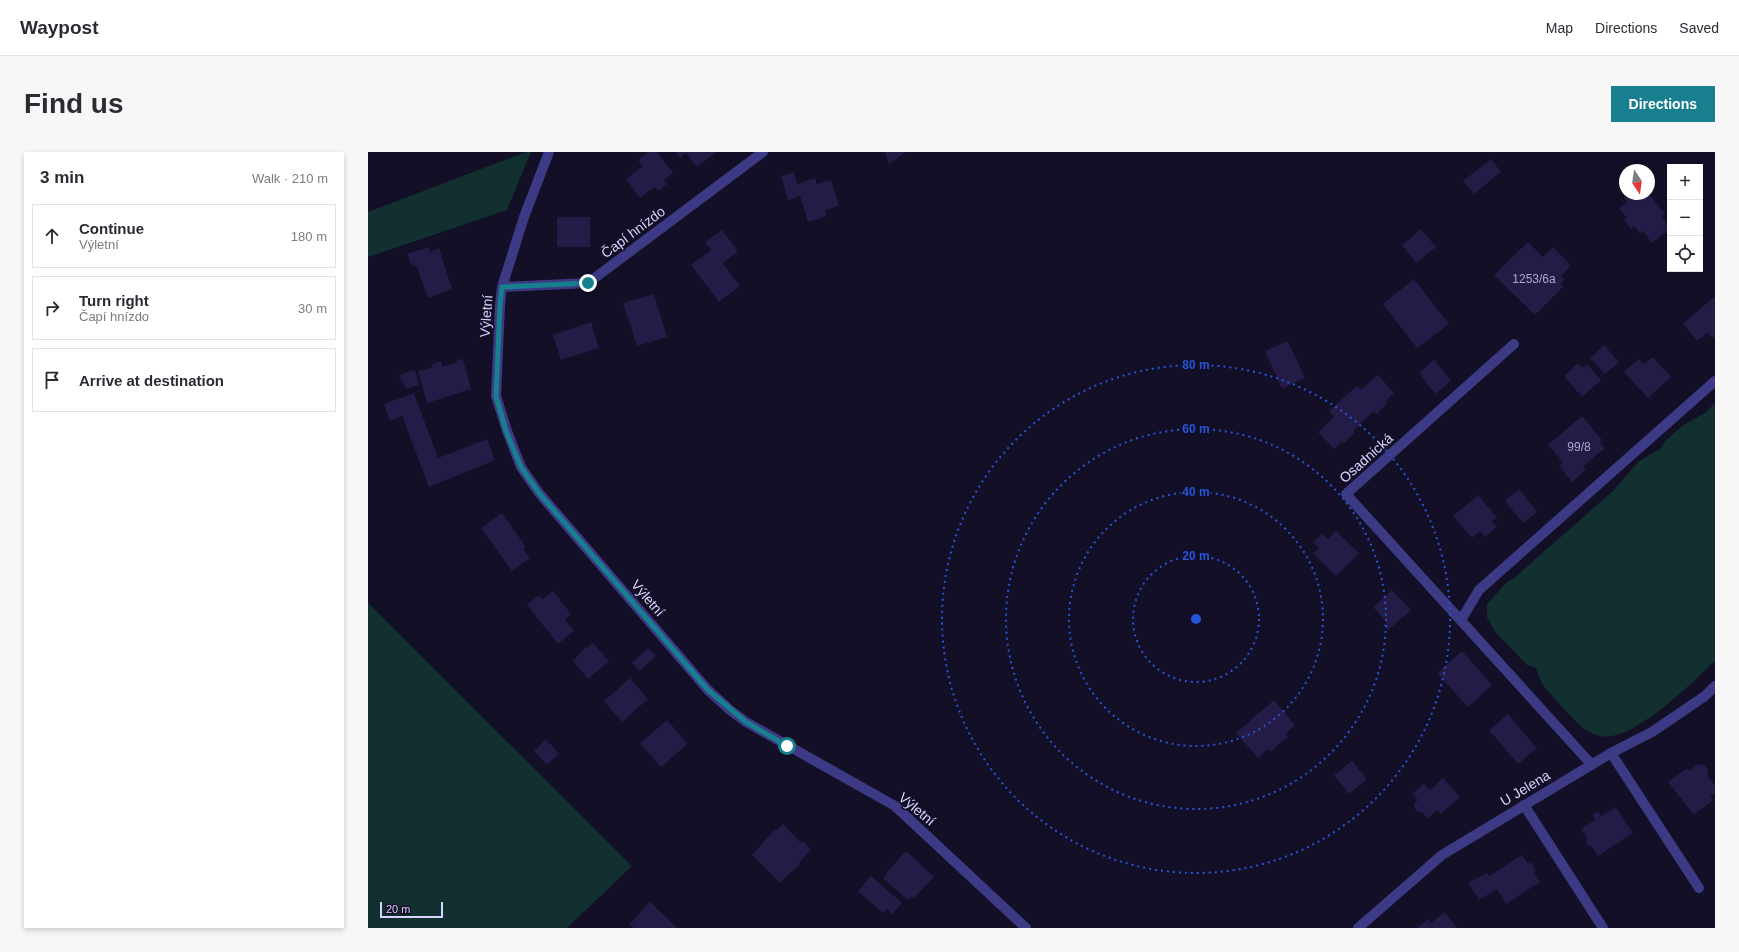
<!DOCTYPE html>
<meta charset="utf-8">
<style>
body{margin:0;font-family:Helvetica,sans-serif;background:#f7f7f7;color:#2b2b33}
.controls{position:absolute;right:12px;top:12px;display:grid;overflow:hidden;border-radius:0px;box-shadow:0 2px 6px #0003}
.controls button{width:36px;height:36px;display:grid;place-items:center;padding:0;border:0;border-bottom:1px solid #e1e1e2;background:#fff;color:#2b2b33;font:20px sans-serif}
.compass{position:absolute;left:1251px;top:12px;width:36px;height:36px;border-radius:50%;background:#fff;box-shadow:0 2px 6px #0003;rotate:167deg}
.scale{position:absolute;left:12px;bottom:10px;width:63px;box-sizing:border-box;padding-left:4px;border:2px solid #d9d4ff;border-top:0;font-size:11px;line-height:14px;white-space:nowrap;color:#d9d4ff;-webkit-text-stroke:3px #130f26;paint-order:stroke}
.stop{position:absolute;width:12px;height:12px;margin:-9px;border:3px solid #187f8f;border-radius:50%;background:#fff}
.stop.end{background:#187f8f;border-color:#fff;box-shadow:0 1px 4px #0008}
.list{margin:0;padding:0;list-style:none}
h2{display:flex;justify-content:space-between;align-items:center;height:52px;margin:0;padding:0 16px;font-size:17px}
h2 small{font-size:13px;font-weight:400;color:#7c7c81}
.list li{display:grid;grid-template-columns:26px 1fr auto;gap:12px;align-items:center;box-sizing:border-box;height:64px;margin:0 8px 8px;padding:0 8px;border:1px solid #e1e1e2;border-radius:0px}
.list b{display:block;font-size:15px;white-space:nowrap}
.list p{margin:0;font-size:13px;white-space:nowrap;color:#7c7c81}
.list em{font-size:13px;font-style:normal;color:#7c7c81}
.icon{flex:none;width:22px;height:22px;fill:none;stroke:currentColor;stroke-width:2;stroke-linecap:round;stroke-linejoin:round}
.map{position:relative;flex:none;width:1347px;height:776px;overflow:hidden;border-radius:0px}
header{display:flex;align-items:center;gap:24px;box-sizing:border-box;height:56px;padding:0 20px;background:#fff;border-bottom:1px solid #e1e1e2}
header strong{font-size:19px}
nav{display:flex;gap:22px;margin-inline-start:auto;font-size:14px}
.intro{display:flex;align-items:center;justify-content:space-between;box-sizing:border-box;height:96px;padding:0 24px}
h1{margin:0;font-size:28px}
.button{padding:10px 18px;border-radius:0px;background:#187f8f;color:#fff;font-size:14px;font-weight:700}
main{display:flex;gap:24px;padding:0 24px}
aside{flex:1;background:#fff;border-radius:0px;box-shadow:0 2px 6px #0003}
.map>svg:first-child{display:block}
.green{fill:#12302f}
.building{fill:#241b47}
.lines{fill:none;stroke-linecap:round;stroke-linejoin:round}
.service{stroke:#3d3a85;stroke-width:10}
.minor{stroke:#3d3a85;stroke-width:10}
.route{stroke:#187f8f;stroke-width:5}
.ring{fill:none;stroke:#2655da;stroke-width:2;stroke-dasharray:2 4}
.labels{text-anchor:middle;stroke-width:3.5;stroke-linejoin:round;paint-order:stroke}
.number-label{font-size:12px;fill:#aca6d1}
.street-label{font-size:14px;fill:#d9d4ff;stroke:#130f26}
.centre{fill:#2655da;stroke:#130f26;stroke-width:2}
.ring-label{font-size:12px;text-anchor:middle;font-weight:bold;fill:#2655da;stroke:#130f26;stroke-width:3.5;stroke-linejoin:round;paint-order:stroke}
</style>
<header>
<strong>Waypost</strong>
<nav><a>Map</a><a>Directions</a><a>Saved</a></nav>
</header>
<div class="intro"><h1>Find us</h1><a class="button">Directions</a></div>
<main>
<aside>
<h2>3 min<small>Walk · 210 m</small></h2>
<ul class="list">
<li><svg class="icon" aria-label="ahead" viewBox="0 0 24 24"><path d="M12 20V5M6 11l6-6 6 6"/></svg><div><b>Continue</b><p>Výletní</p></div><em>180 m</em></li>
<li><svg class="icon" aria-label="right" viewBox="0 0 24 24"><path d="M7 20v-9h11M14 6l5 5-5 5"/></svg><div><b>Turn right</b><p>Čapí hnízdo</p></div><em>30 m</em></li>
<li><svg class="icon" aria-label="arrive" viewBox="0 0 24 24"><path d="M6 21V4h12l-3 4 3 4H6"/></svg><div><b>Arrive at destination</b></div></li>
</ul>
</aside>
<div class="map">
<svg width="1347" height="776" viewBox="0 0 1347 776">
<rect width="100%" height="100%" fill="#130f26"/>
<path class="green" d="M 158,0 L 163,0 L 139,58 L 0,105 L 0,60 Z
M 1347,251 L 1347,509 C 1325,530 1263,592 1232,584 C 1217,581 1207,569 1198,559 C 1190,550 1180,541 1174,531 C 1171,527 1170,521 1168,516 L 1159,513 L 1128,481 L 1119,465 L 1119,452 L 1139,430 L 1146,426 L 1245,339 L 1270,310 L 1293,296 L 1297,289 L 1314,274 L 1337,261 Z
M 0,451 L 264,714 L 199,776 L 0,776 Z"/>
<path class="building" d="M 280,0 L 289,0 L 305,21 L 296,28 L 299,32 L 290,39 L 287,35 L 272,46 L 258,27 L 275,14 L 270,8 Z
M 308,0 L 349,0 L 329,15 L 318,1 L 312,6 Z
M 517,0 L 538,0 L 521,12 Z
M 1123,7 L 1133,20 L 1106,42 L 1095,29 Z
M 426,20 L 429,32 L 447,26 L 449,32 L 463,28 L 471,54 L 457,58 L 459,64 L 440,70 L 432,44 L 420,48 L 413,24 Z
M 1261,42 L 1281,42 L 1297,62 L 1294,64 L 1302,77 L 1284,91 L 1275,79 L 1272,82 L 1266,74 L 1263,77 L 1256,68 L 1259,66 L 1251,56 L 1259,50 L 1256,46 Z
M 189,65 L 222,65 L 222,95 L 189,95 Z
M 1053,77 L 1068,95 L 1048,111 L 1034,93 Z
M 354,78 L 370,99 L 355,111 L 372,134 L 351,150 L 323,113 L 343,98 L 337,90 Z
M 1160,90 L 1175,105 L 1185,95 L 1203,113 L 1193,124 L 1197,127 L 1193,132 L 1195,135 L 1167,163 L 1126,123 Z
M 61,95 L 62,100 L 71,96 L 84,137 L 60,146 L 49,115 L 43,112 L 39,102 Z
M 1046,127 L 1081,172 L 1049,196 L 1015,152 Z
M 286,142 L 299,185 L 269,194 L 255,151 Z
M 1347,144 L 1347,184 L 1344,186 L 1339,181 L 1329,189 L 1315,172 Z
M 223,170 L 231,196 L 193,208 L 185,183 Z
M 920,189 L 937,226 L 914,237 L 897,199 Z
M 1236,193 L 1251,210 L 1237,222 L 1222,206 Z
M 1285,205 L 1303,225 L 1280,246 L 1256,220 L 1271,207 L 1276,212 Z
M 95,207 L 103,237 L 59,251 L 50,219 L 65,215 L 64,212 L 73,209 L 74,215 L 89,210 L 89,208 Z
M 1066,208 L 1083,229 L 1067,242 L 1051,221 Z
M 1210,211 L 1214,216 L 1219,212 L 1233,228 L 1214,245 L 1196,224 Z
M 47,218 L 51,233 L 38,237 L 36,231 L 34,231 L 31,223 Z
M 1010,223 L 1026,241 L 1017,250 L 1019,252 L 1008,262 L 1006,259 L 985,279 L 987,281 L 976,291 L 974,289 L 966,297 L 950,280 L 966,265 L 961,259 L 989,234 L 993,238 Z
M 46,241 L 70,306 L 119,287 L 127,308 L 61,335 L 34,264 L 22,269 L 16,252 Z
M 1214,264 L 1234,288 L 1232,290 L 1237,296 L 1215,314 L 1218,318 L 1204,330 L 1191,314 L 1195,310 L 1180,293 Z
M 1151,337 L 1169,360 L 1155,371 L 1137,349 Z
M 1110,343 L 1129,365 L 1124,369 L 1129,375 L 1117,385 L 1112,379 L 1104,386 L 1085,364 Z
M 134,361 L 158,395 L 155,397 L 162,406 L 144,419 L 113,376 Z
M 968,379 L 991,401 L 968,424 L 945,401 L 951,396 L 945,390 L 954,382 L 960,387 Z
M 1024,438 L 1043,458 L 1020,478 L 1015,473 L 1019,470 L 1005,455 Z
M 185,439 L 203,462 L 197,467 L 206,479 L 190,492 L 159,453 L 171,443 L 175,447 Z
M 225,491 L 241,509 L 220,527 L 205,509 L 218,495 L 219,496 Z
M 280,496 L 288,504 L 271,519 L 264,511 Z
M 1094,499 L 1124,533 L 1100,555 L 1069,521 Z
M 262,526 L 280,547 L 254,570 L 236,549 Z
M 906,548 L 927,573 L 918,582 L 920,585 L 911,592 L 903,600 L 900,597 L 890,606 L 868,581 Z
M 1140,562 L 1169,596 L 1150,612 L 1121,578 Z
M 299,568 L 320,592 L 293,615 L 272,591 Z
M 178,587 L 191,602 L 179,613 L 166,599 Z
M 984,609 L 999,627 L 981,642 L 966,623 Z
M 1330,612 L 1337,613 L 1340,617 L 1339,623 L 1347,633 L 1347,641 L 1342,645 L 1345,648 L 1326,663 L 1300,630 L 1319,616 L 1321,619 Z
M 1075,626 L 1092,645 L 1073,662 L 1069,658 L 1060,667 L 1054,660 L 1050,660 L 1047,656 L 1046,652 L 1050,648 L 1044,642 L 1056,632 L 1062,638 Z
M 1248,655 L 1265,681 L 1230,704 L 1224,695 L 1220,694 L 1218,690 L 1219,686 L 1213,677 L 1227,668 L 1224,663 L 1230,659 L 1233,664 Z
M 415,672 L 433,691 L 435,689 L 443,698 L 431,711 L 432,712 L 412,731 L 384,703 L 407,677 L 408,679 Z
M 538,699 L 566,725 L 546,746 L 544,744 L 541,748 L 539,746 L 538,747 L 515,726 L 519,722 L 518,721 Z
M 1154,703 L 1160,712 L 1163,710 L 1168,719 L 1166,721 L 1172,730 L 1138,752 L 1129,737 L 1111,748 L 1100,731 L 1119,721 L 1121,724 Z
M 503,724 L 534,751 L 524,762 L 519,757 L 515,761 L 490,739 Z
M 282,750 L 309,776 L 266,776 L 261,772 Z
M 1077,760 L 1089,776 L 1049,776 L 1060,767 L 1063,771 Z"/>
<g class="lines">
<path class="service" d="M 1243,601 L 1331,736
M 1156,653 L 1235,776"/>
<path class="minor" d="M 181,0 L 156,65 L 134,135 L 132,153 L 128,244 L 139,279 L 153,315 L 171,341 L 340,538 L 362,558 L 378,570 L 527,654 L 658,776
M 134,135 L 220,131 L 395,0
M 1146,192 L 978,342 L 1224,613
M 1093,468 L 1111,438 L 1347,229
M 990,776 L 1074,703 L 1243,601 L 1284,580 L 1337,544 L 1347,534"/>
</g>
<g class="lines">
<path class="route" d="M 220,131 L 134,135 L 132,153 L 128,244 L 138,279 L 153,315 L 171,341 L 340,538 L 378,570 L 419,594"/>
</g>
<g class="ring">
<circle cx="828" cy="467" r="63"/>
<circle cx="828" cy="467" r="127"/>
<circle cx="828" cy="467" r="190"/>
<circle cx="828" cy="467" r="254"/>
</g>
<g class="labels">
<g class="number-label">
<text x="1166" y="131">1253/6a</text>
<text x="1211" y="299">99/8</text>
</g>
<g class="street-label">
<text transform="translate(265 80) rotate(-37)" y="5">Čapí hnízdo</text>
<text transform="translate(118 164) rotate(-86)" y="5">Výletní</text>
<text transform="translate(998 306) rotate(-42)" y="5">Osadnická</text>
<text transform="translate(280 446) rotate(49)" y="5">Výletní</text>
<text transform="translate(1157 636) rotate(-31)" y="5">U Jelena</text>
<text transform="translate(549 657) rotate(40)" y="5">Výletní</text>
</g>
</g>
<circle cx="828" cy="467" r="6" class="centre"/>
<g class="ring-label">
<text x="828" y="217">80 m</text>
<text x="828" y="281">60 m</text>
<text x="828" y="344">40 m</text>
<text x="828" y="408">20 m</text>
</g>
</svg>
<div class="controls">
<button>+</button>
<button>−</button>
<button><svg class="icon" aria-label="locate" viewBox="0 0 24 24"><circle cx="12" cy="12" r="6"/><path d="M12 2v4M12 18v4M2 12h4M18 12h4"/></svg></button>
</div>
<svg class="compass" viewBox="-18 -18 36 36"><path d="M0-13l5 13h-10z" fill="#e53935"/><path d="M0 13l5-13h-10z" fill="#7c7c81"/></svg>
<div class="scale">20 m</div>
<div class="stop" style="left:419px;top:594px"></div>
<div class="stop end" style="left:220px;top:131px"></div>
</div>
</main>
